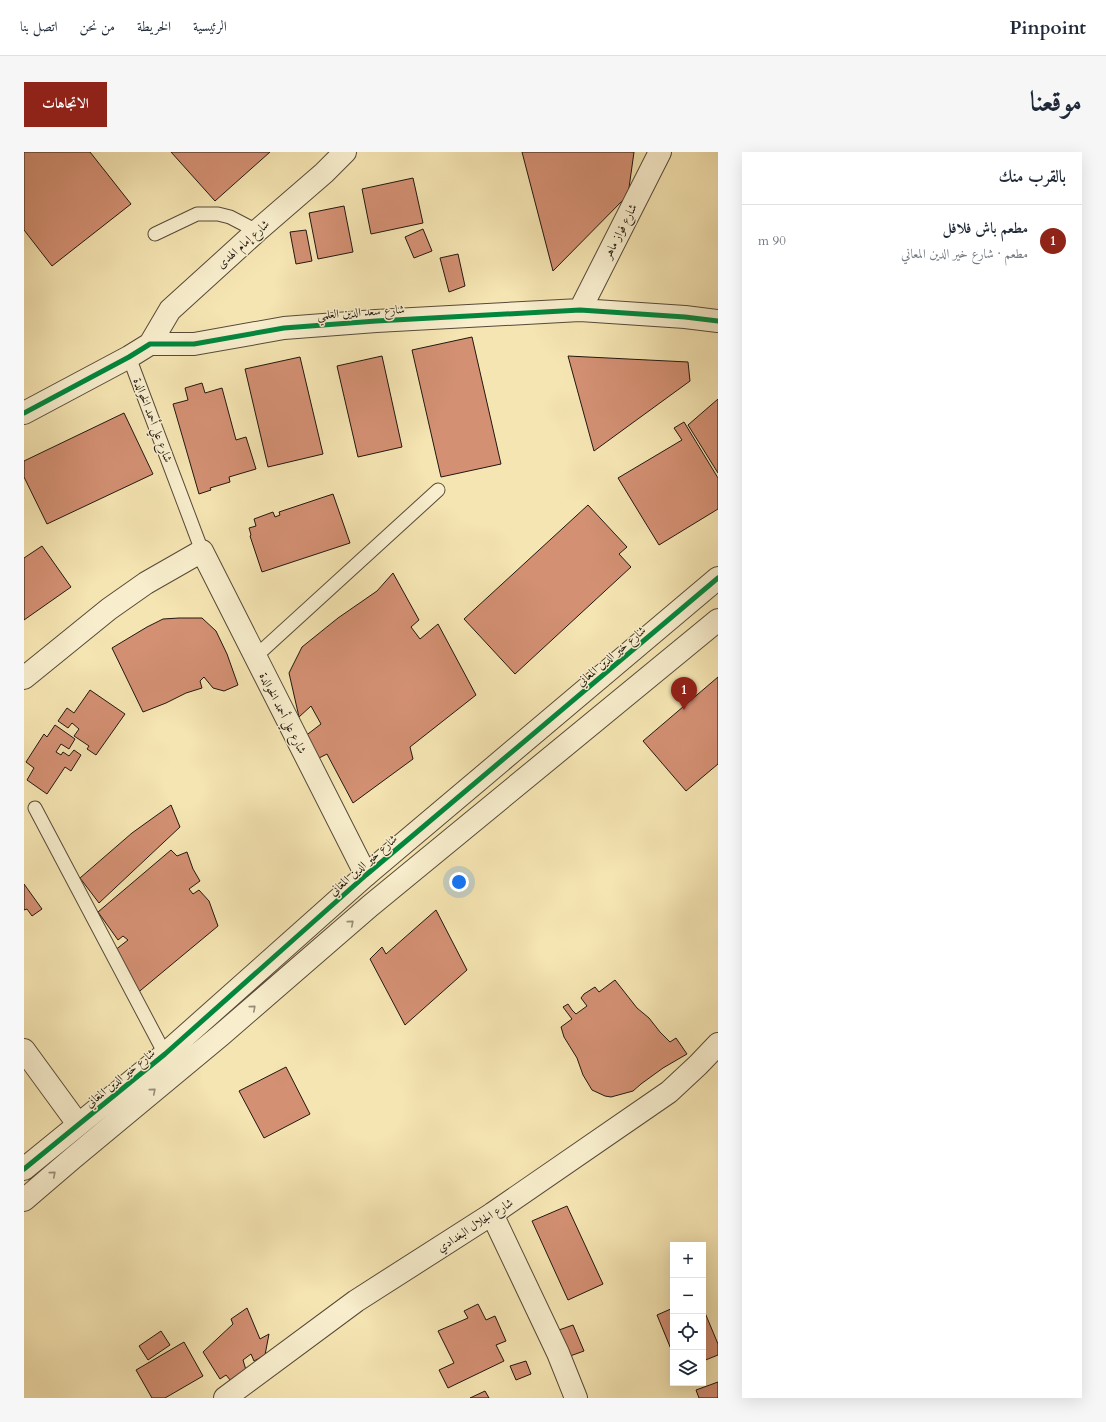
<!DOCTYPE html>
<html lang="ar">
<meta charset="utf-8">
<style>
body{margin:0;font-family:Cardo,Amiri,serif;background:#f6f6f7;color:#1f2937;direction:rtl}
.controls{position:absolute;right:12px;bottom:12px;display:grid;overflow:hidden;border-radius:0px;box-shadow:0 4px 16px #0002}
.controls button{width:36px;height:36px;display:grid;place-items:center;padding:0;border:0;border-bottom:1px solid #e0e1e3;background:#fff;color:#1f2937;font:20px sans-serif}
.you{position:absolute;left:435px;top:730px;width:14px;height:14px;margin:-10px;border:3px solid #fff;border-radius:50%;background:#1a73e8;box-shadow:0 0 0 6px #1a73e833}
.badge{display:grid;place-items:center;width:26px;height:26px;border-radius:50%;background:#8f2418;color:#fff;font-size:13px;font-weight:700}
.pin{position:absolute;translate:-50% -33px;filter:drop-shadow(0 1px 2px #0008)}
.pin::after{content:'';position:absolute;top:21px;width:14px;height:12px;background:inherit;clip-path:polygon(0 0,100% 0,50% 100%)}
.list{margin:0;padding:0;list-style:none}
h2{display:flex;justify-content:space-between;align-items:center;height:52px;margin:0;padding:0 16px;font-size:17px}
h2 small{font-size:13px;font-weight:400;color:#747a83}
.list li{display:grid;grid-template-columns:26px 1fr auto;gap:12px;align-items:center;box-sizing:border-box;height:72px;padding:0 16px;border-top:1px solid #e0e1e3}
.list b{display:block;font-size:15px;white-space:nowrap}
.list p{margin:0;font-size:13px;white-space:nowrap;color:#747a83}
.list em{font-size:13px;font-style:normal;color:#747a83}
.icon{flex:none;width:22px;height:22px;fill:none;stroke:currentColor;stroke-width:2;stroke-linecap:round;stroke-linejoin:round}
.map{position:relative;flex:none;width:694px;height:1246px;overflow:hidden;direction:ltr;border-radius:0px}
header{display:flex;align-items:center;gap:24px;box-sizing:border-box;height:56px;padding:0 20px;background:#fff;border-bottom:1px solid #e0e1e3}
header strong{font-size:19px}
nav{display:flex;gap:22px;margin-inline-start:auto;font-size:14px}
.intro{display:flex;align-items:center;justify-content:space-between;box-sizing:border-box;height:96px;padding:0 24px}
h1{margin:0;font-size:28px}
.button{padding:10px 18px;border-radius:0px;background:#8f2418;color:#fff;font-size:14px;font-weight:700}
main{display:flex;gap:24px;padding:0 24px}
aside{flex:1;background:#fff;border-radius:0px;box-shadow:0 4px 16px #0002}
.map>svg:first-child{display:block}
.building{fill:#d39073;stroke:#221710}
.lines{fill:none;stroke-linecap:round;stroke-linejoin:round}
.service-casing{stroke:#574a38;stroke-width:15}
.minor-casing{stroke:#574a38;stroke-width:24}
.tertiary-casing{stroke:#574a38;stroke-width:24}
.service{stroke:#f8eecd;stroke-width:13}
.minor{stroke:#f8eecd;stroke-width:22}
.tertiary{stroke:#f8eecd;stroke-width:22}
.cycleway-casing{stroke:#f8eecd;stroke-width:8}
.cycleway{stroke:#00873e;stroke-width:5}
.oneway{stroke:#988d78}
.labels{text-anchor:middle;stroke-width:3;stroke-linejoin:round;paint-order:stroke}
.street-label{font-size:12px;fill:#221710;stroke:#f8eecd}
</style>
<header>
<strong>Pinpoint</strong>
<nav><a>الرئيسية</a><a>الخريطة</a><a>من نحن</a><a>اتصل بنا</a></nav>
</header>
<div class="intro"><h1>موقعنا</h1><a class="button">الاتجاهات</a></div>
<main>
<aside>
<h2>بالقرب منك<small></small></h2>
<ul class="list">
<li><span class="badge">1</span><div><b>مطعم باش فلافل</b><p>مطعم · شارع خير الدين المعاني</p></div><em>90 m</em></li>
</ul>
</aside>
<div class="map">
<svg width="694" height="1246" viewBox="0 0 694 1246">
<rect width="100%" height="100%" fill="#f5e5b2"/>
<filter id="stains"><feTurbulence type="fractalNoise" baseFrequency=".005" numOctaves="4"/><feColorMatrix values="0 0 0 0 .2 0 0 0 0 .09 0 0 0 0 .02 0 0 0 .5 -.17"/></filter>
<radialGradient id="worn" r=".72"><stop offset=".6" stop-color="#630" stop-opacity="0"/><stop offset="1" stop-color="#630" stop-opacity=".3"/></radialGradient>
<path class="building" d="M 0,0 L 66,0 L 107,52 L 28,114 L 0,78 Z
M 147,0 L 246,0 L 191,49 Z
M 498,0 L 610,0 L 604,43 L 529,119 Z
M 389,26 L 399,71 L 347,82 L 338,37 Z
M 320,54 L 329,100 L 294,107 L 285,61 Z
M 399,77 L 408,99 L 390,106 L 381,85 Z
M 282,78 L 288,109 L 272,112 L 266,80 Z
M 434,102 L 441,134 L 425,140 L 416,106 Z
M 448,185 L 477,312 L 417,325 L 388,198 Z
M 358,204 L 378,295 L 334,305 L 313,214 Z
M 544,204 L 664,210 L 666,229 L 570,299 Z
M 276,205 L 299,302 L 244,315 L 221,217 Z
M 178,231 L 181,241 L 198,236 L 212,288 L 222,285 L 232,317 L 205,325 L 206,330 L 186,336 L 187,338 L 175,342 L 149,252 L 164,248 L 161,236 Z
M 694,247 L 694,321 L 664,273 Z
M 100,261 L 129,322 L 23,372 L 0,325 L 0,309 Z
M 660,270 L 694,326 L 694,357 L 635,393 L 594,326 L 658,288 L 650,276 Z
M 309,342 L 326,391 L 238,420 L 226,384 L 227,383 L 225,376 L 232,374 L 230,367 L 249,360 L 251,365 L 256,363 L 255,360 Z
M 564,353 L 603,395 L 595,402 L 607,415 L 491,522 L 440,467 Z
M 18,394 L 47,435 L 0,468 L 0,406 Z
M 369,421 L 395,468 L 387,475 L 396,487 L 414,472 L 452,543 L 386,595 L 389,607 L 329,651 L 303,602 L 291,608 L 280,585 L 297,572 L 287,554 L 275,565 L 265,521 L 278,495 L 314,466 L 353,439 Z
M 155,466 L 178,466 L 192,479 L 203,502 L 214,533 L 200,539 L 189,536 L 180,525 L 176,529 L 178,536 L 162,541 L 142,551 L 119,560 L 88,496 L 123,475 L 139,467 Z
M 694,525 L 694,612 L 662,639 L 619,589 Z
M 66,538 L 101,562 L 72,603 L 63,597 L 65,594 L 50,584 L 55,577 L 48,571 L 44,576 L 34,569 L 43,556 L 50,561 Z
M 31,573 L 51,587 L 45,597 L 37,592 L 32,600 L 37,603 L 39,600 L 45,604 L 50,598 L 57,603 L 47,619 L 41,615 L 23,642 L 3,628 L 10,616 L 2,610 L 20,582 L 23,585 Z
M 147,653 L 156,675 L 75,751 L 56,726 L 108,681 Z
M 147,698 L 153,704 L 163,700 L 169,717 L 176,729 L 165,737 L 169,742 L 175,738 L 185,749 L 194,774 L 111,843 L 90,799 L 104,788 L 99,784 L 94,788 L 74,760 Z
M 0,732 L 18,757 L 8,764 L 3,757 L 0,758 Z
M 412,758 L 443,818 L 381,873 L 346,807 L 358,795 L 362,802 Z
M 591,828 L 613,856 L 625,866 L 636,880 L 646,890 L 652,886 L 663,902 L 639,916 L 617,932 L 609,939 L 587,945 L 581,944 L 568,938 L 559,923 L 553,906 L 540,885 L 537,875 L 548,867 L 539,855 L 544,852 L 548,858 L 552,862 L 563,854 L 557,846 L 560,842 L 571,835 L 575,840 Z
M 262,915 L 286,962 L 240,986 L 215,939 Z
M 543,1054 L 579,1132 L 544,1148 L 508,1069 Z
M 454,1152 L 462,1168 L 471,1164 L 482,1189 L 472,1193 L 480,1209 L 424,1236 L 415,1218 L 430,1211 L 414,1179 L 444,1166 L 440,1159 Z
M 223,1156 L 236,1187 L 245,1182 L 241,1203 L 230,1209 L 227,1202 L 219,1208 L 222,1218 L 207,1229 L 202,1223 L 196,1227 L 179,1200 L 209,1172 L 207,1167 Z
M 649,1156 L 649,1202 L 633,1163 Z
M 679,1156 L 694,1192 L 694,1203 L 679,1209 Z
M 549,1173 L 560,1199 L 546,1204 L 535,1178 Z
M 137,1179 L 146,1193 L 124,1208 L 115,1194 Z
M 160,1190 L 179,1224 L 141,1246 L 128,1246 L 112,1218 Z
M 502,1209 L 507,1222 L 492,1228 L 486,1214 Z
M 694,1230 L 694,1246 L 675,1246 L 672,1238 Z
M 461,1239 L 465,1246 L 446,1246 Z"/>
<g class="lines">
<defs>
<path id="service" d="M 131,82 L 173,62 L 194,62 L 206,65 L 233,79
M 105,205 L 178,399
M 231,505 L 414,338
M 11,656 L 141,902"/>
<path id="minor" d="M 556,158 L 636,0
M 126,192 L 146,158 L 233,79 L 300,21 L 321,0
M 0,261 L 105,205 L 126,192 L 170,192 L 260,176 L 352,169 L 556,158 L 661,165 L 694,169
M 0,526 L 85,457 L 122,431 L 178,399 L 342,723
M 0,898 L 54,972
M 468,1062 L 534,1201 L 552,1246
M 201,1246 L 332,1149 L 468,1062 L 645,940 L 674,913 L 694,892"/>
<path id="tertiary" d="M 0,1017 L 141,902 L 342,723 L 694,426
M 0,1048 L 49,1006 L 197,883 L 346,754 L 694,468"/>
</defs>
<use href="#service" class="service-casing"/>
<use href="#minor" class="minor-casing"/>
<use href="#tertiary" class="tertiary-casing"/>
<use href="#service" class="service"/>
<use href="#minor" class="minor"/>
<use href="#tertiary" class="tertiary"/>
<defs>
<path id="cycleway" d="M 0,261 L 105,205 L 126,192 L 170,192 L 260,176 L 352,169 L 556,158 L 661,165 L 694,169
M 0,1017 L 141,902 L 342,723 L 694,426"/>
</defs>
<use href="#cycleway" class="cycleway-casing"/>
<use href="#cycleway" class="cycleway"/>
</g>
<defs><path id="oneway-chevron" d="M-2-3.5L2.5 0L-2 3.5" fill="none" stroke-width="1.6" stroke-linecap="round" stroke-linejoin="round"/></defs>
<g class="oneway">
<use href="#oneway-chevron" transform="translate(327 771) rotate(-41)"/>
<use href="#oneway-chevron" transform="translate(229 856) rotate(-41)"/>
<use href="#oneway-chevron" transform="translate(129 939) rotate(-40)"/>
<use href="#oneway-chevron" transform="translate(29 1022) rotate(-41)"/>
</g>
<g class="labels">
<g class="street-label">
<text transform="translate(596 79) rotate(-63)" y="4">شارع فواز ماهر</text>
<text transform="translate(219 92) rotate(-42)" y="4">شارع إمام الهدى</text>
<text transform="translate(337 160) rotate(-4)" y="4">شارع سعد الدين العلمي</text>
<text transform="translate(129 268) rotate(69)" y="4">شارع علي أحمد الخوالدة</text>
<text transform="translate(587 504) rotate(-40)" y="4">شارع خير الدين المعاني</text>
<text transform="translate(259 561) rotate(63)" y="4">شارع علي أحمد الخوالدة</text>
<text transform="translate(339 713) rotate(-41)" y="4">شارع خير الدين المعاني</text>
<text transform="translate(96 926) rotate(-39)" y="4">شارع خير الدين المعاني</text>
<text transform="translate(451 1073) rotate(-33)" y="4">شارع الجلال البغدادي</text>
</g>
</g>
<rect width="100%" height="100%" filter="url(#stains)"/>
<rect width="100%" height="100%" fill="url(#worn)"/>
</svg>
<div class="controls">
<button>+</button>
<button>−</button>
<button><svg class="icon" aria-label="locate" viewBox="0 0 24 24"><circle cx="12" cy="12" r="6"/><path d="M12 2v4M12 18v4M2 12h4M18 12h4"/></svg></button>
<button><svg class="icon" aria-label="layers" viewBox="0 0 24 24"><path d="M12 4l9 5-9 5-9-5zM3 14l9 5 9-5"/></svg></button>
</div>
<div class="you"></div>
<div class="pin badge" style="left:660px;top:558px">1</div>
</div>
</main>
